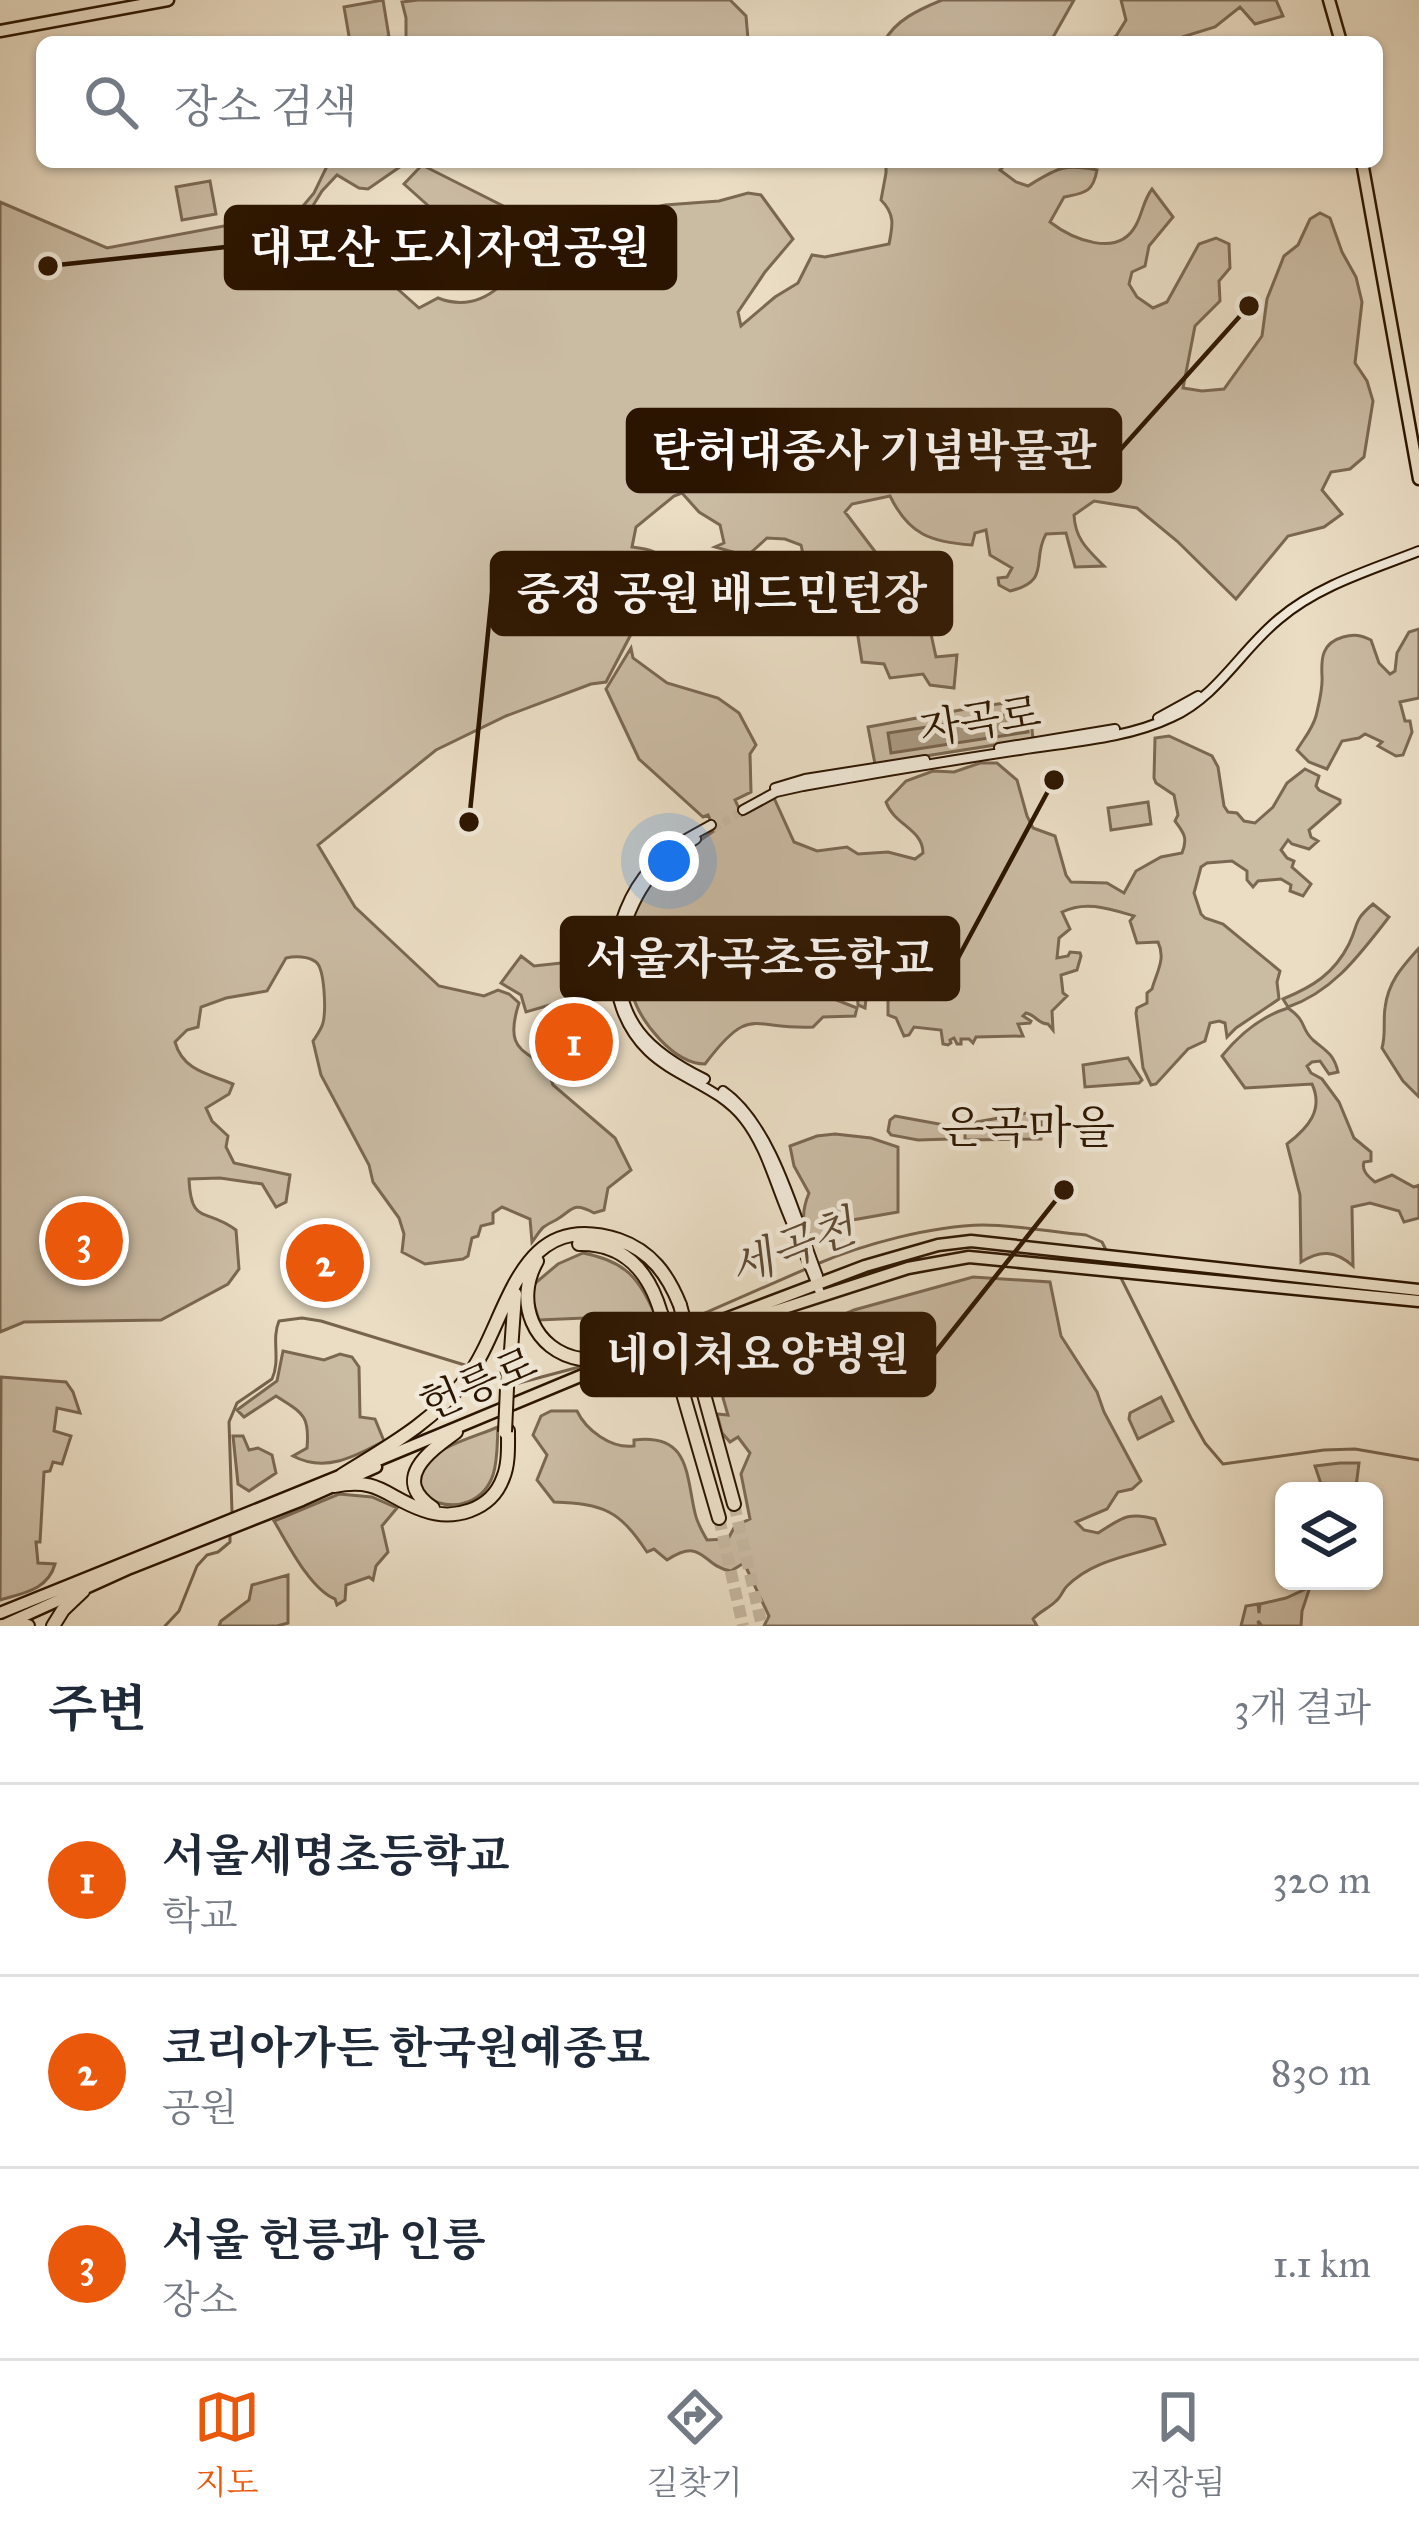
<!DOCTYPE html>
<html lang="ko">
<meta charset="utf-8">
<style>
body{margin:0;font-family:"IM FELL Great Primer","Noto Serif KR",serif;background:#f6f6f7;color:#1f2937}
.controls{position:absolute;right:36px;bottom:36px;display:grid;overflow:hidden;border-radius:18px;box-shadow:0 3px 9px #0004}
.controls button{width:108px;height:108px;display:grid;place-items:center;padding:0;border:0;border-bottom:3px solid #e0e1e3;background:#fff;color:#1f2937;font:60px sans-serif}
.you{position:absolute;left:669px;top:861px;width:42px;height:42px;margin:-30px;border:9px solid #fff;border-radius:50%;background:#1a73e8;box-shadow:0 0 0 18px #1a73e833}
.badge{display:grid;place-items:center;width:78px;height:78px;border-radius:50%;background:#ea580c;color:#fff;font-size:39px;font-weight:700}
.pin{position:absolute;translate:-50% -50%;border:6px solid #fff;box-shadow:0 3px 12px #0006}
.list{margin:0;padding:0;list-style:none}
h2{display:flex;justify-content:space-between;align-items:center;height:156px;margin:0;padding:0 48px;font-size:51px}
h2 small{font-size:39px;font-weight:400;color:#747a83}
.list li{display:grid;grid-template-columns:78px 1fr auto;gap:36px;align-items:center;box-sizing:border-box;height:192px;padding:0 48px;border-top:3px solid #e0e1e3}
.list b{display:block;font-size:45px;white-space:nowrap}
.list p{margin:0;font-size:39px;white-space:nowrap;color:#747a83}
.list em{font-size:39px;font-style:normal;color:#747a83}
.icon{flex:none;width:66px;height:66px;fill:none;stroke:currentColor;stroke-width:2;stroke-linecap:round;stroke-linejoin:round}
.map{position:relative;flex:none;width:1419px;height:1626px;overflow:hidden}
.search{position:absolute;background:#fff;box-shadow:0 3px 9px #0004;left:36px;right:36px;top:36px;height:132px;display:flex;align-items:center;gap:30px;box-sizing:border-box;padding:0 42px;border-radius:18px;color:#747a83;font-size:45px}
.sheet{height:732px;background:#fff}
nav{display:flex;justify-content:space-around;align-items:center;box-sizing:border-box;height:168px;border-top:3px solid #e0e1e3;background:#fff;font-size:33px;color:#747a83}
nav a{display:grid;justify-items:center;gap:6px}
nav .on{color:#ea580c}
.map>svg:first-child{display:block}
.green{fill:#cabba3;stroke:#7b6852;stroke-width:3}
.water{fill:#a99981;stroke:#77644d;stroke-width:3}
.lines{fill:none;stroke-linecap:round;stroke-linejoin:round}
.stream{stroke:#77644d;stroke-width:3}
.secondary-tunnel{stroke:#c4b59d;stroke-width:8;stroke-dasharray:8 4;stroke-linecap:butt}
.highway-tunnel{stroke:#c4b59d;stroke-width:12;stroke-dasharray:12 6;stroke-linecap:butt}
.secondary-casing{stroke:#2c1500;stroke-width:12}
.primary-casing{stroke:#2c1500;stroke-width:15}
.highway-casing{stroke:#2c1500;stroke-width:16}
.secondary{stroke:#f1e9d9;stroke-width:8}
.primary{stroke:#eaddc4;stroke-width:10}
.highway{stroke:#eaddc4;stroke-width:12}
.highway-bridge-casing{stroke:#2c1500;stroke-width:16;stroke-linecap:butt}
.highway-bridge{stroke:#eaddc4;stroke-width:12}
.labels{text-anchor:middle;stroke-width:9;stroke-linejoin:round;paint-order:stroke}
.street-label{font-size:42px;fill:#2c1500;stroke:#f1e9d9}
.neighbourhood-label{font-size:45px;fill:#2c1500;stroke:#f1e9d9}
.water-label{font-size:45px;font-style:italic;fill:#5e4a34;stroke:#f1e9d9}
.leader{fill:none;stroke:#2c1500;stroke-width:4.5}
.callout-dot{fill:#2c1500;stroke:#f1e9d9;stroke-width:4.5}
.callout{fill:#2c1500;stroke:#2c1500;stroke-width:4.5}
.callout-label{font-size:45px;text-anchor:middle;font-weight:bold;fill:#fff}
</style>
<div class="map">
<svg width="1419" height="1626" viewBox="0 0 1419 1626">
<rect width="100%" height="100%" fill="#eaddc4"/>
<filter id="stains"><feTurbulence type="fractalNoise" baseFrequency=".00167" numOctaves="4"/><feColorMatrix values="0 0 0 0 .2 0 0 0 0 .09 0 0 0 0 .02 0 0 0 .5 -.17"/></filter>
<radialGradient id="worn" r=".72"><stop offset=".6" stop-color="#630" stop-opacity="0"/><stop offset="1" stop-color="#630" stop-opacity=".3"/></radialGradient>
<path class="green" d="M 383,0 L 389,37 L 350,42 L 344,7 Z
M 418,0 L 730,0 L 746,16 L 748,39 L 747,42 L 406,42 L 406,18 L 402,2 Z
M 942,0 L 1074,0 L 1052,39 L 1044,42 L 884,42 C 895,20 920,9 942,0 Z
M 1121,0 L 1276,0 L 1283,16 L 1255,24 L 1240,7 L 1215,27 L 1182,37 L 1177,42 L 1105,42 L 1116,36 L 1126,20 Z
M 329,162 L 407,162 L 368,189 L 359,188 L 337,175 L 322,191 L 306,217 L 364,259 L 419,308 L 438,298 C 487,317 517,272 537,234 L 565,235 L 582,225 L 665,205 L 719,201 L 748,193 L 761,195 L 793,239 L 765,272 L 738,312 L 741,326 L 775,297 L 798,283 L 812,255 L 825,257 L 889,244 C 893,225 895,214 881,200 L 886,173 L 886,162 L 1008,162 L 1000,170 L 1016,182 L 1028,186 C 1056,169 1063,163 1097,170 C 1093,193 1084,193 1064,197 L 1050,222 C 1072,239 1118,259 1136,225 C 1143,212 1143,201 1152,189 L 1173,217 L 1149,246 L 1145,266 L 1132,272 L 1129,284 L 1137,297 L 1153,308 L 1167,302 L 1199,244 L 1216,238 L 1229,244 L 1230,268 L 1219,281 L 1220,301 L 1195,326 L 1183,388 L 1202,391 L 1224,389 L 1262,336 L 1267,299 L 1284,256 L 1298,245 L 1310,219 L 1320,213 L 1330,218 L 1342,252 L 1356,277 L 1362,302 L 1355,363 L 1367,381 L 1373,401 L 1364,457 L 1350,469 L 1331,472 L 1322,490 L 1342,514 L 1324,527 L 1288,536 L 1236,599 L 1177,541 L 1137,508 L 1094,501 L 1074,515 C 1075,539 1088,550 1104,566 L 1075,567 L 1066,533 L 1046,534 C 1031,560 1052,581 1010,591 L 999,585 L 998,578 L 1007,577 L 1012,568 L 990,555 L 986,530 L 975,533 L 972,545 C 931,542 909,535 890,496 L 852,504 L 845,512 L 889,570 L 887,583 L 874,592 L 863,589 L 867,597 L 864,602 L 876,598 L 895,578 L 921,588 L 936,657 L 957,655 L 954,688 L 930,685 L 923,674 L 890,678 L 884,664 L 862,662 L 856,624 L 849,612 L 829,609 L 823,600 L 816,603 L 811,591 L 801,545 L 785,539 L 767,538 L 747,556 L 715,547 L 724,543 L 720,525 L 699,512 L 682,493 L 674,496 L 636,527 L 632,547 C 650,549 658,551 671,566 L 670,577 L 650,598 L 606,682 L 591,684 L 506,716 L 436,750 L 318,845 L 355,907 L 439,986 L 484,996 L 498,990 L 509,994 L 519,1003 C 499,1065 542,1044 553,1085 L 615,1138 L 631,1170 L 608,1188 L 604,1210 L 594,1213 C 572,1201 573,1210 556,1220 C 540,1228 543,1227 532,1242 L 530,1219 L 502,1207 L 493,1213 L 493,1223 L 481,1226 L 478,1236 L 472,1238 L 468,1256 L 463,1259 L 425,1264 L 402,1252 L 404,1234 L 399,1218 L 373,1182 L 369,1165 L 321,1075 L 313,1041 C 317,1035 321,1030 323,1023 C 326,1011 325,969 316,962 C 308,956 295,956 286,958 L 267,991 L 226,998 L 201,1007 L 198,1027 L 187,1030 L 175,1042 C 183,1071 209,1074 233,1084 L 229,1094 L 206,1108 L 212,1121 L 228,1136 L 226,1147 L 234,1163 L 290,1175 L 286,1202 L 276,1207 L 262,1184 L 220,1178 L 189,1179 C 191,1226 206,1207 236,1230 L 239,1269 L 228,1284 L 161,1320 L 24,1322 L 0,1332 L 0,202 L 107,248 L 298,212 L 314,193 Z
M 422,165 L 537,223 L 523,239 L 495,237 L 442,218 L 404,184 Z
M 210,181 L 216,214 L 182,220 L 176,187 Z
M 1419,629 L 1419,698 L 1400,702 L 1405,721 L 1410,721 L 1412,732 L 1403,755 L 1396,756 L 1378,746 L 1382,742 L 1365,734 L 1359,738 L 1342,741 L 1327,769 L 1309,762 L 1297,750 C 1304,738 1312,730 1316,716 C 1319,703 1323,689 1322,676 C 1321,658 1322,643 1343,637 C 1354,634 1361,635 1371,640 L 1379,663 L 1390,674 L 1395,671 L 1397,653 L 1409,632 Z
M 631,648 L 633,658 L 667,683 L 718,698 L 739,713 L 756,745 L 750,754 L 751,792 L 735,800 L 742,815 L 774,798 L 794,842 L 817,851 L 847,847 L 858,854 L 888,852 L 915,859 L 923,853 C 923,829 894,825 886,802 L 906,781 L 933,771 L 954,772 L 980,763 L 997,763 L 1017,780 L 1027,816 L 1033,828 L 1055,836 L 1066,875 L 1071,882 L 1107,883 L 1124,893 L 1136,871 L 1161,857 L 1182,853 C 1188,838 1184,833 1175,821 L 1178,815 L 1174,795 L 1156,783 L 1154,778 L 1155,738 L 1169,736 L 1212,756 L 1218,767 L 1224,806 L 1228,812 L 1237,813 L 1244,821 L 1255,823 L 1273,807 L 1287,783 L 1305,769 L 1319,776 L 1316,786 L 1319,790 L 1340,800 L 1340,803 L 1309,830 L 1311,837 L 1318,841 L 1309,849 L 1292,844 L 1288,840 L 1281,850 L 1287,858 L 1294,861 L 1292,867 L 1311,884 L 1303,896 L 1290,891 L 1291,885 L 1281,879 L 1258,881 L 1253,887 L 1247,880 L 1247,871 L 1232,861 L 1207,863 L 1201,867 L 1194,893 L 1201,914 L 1205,918 L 1223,924 L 1280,971 L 1277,982 L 1279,999 L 1236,1028 L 1227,1037 L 1225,1023 L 1219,1021 L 1210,1023 L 1205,1041 L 1188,1049 L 1156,1084 L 1151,1085 L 1143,1068 L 1136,1013 L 1137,1008 L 1147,1003 L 1147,993 L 1152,989 C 1157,971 1166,959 1158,942 L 1137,943 L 1130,921 L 1134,916 C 1110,909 1086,900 1062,912 L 1070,929 L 1059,938 L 1057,958 L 1068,956 L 1070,952 L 1080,953 L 1081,956 L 1077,970 L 1061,975 L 1063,993 L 1067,996 L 1052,1011 L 1053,1030 L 1048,1024 C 1038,1024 1036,1015 1026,1013 L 1023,1016 L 1031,1021 L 1030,1023 L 1018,1024 L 1023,1036 L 976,1037 L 973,1043 L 969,1039 L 961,1039 L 961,1044 L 957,1044 L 954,1038 L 950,1040 L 951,1043 L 948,1045 L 943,1044 L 941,1030 L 914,1027 L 909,1035 L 904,1036 L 896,1018 L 888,1015 L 888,979 L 868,980 L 865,1008 L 858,1005 L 857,990 L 852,982 L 844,981 L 837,989 L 834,999 L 857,1008 L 855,1016 L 823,1017 L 813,1027 C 751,1030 751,1003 705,1064 C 674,1064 640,1022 632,993 L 638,979 L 625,972 C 626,941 633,904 652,878 C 668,858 695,845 715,830 L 708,815 L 703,817 L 639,759 L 606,689 Z
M 1029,700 L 1033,739 L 875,764 L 868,727 L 982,706 Z
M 1148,802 L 1151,824 L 1111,830 L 1108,808 Z
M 1373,904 L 1389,917 C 1360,954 1334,991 1288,1007 L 1283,999 C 1312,987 1334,974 1349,944 C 1359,923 1353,921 1373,904 Z
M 1419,948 L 1419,1097 L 1403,1081 L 1382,1048 C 1386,1034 1383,1022 1385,1008 C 1388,982 1402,967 1419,948 Z
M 521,956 L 534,966 L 608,958 L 605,989 L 526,1012 L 521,995 L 501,983 Z
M 1288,1008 C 1308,1022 1300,1028 1313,1040 C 1326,1051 1334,1054 1338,1072 L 1329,1074 L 1320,1061 L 1312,1062 L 1307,1066 L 1311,1073 L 1322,1079 L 1339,1102 L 1354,1138 L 1371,1152 L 1371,1161 L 1364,1162 C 1361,1171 1369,1177 1375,1182 L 1392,1175 L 1414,1187 L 1419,1185 L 1419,1218 L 1404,1222 L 1399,1211 L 1370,1203 L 1352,1207 L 1353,1266 C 1335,1250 1320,1250 1301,1262 L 1300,1195 L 1287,1144 C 1308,1128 1324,1110 1312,1084 L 1245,1088 L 1222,1056 C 1239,1035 1262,1016 1288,1008 Z
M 1128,1058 L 1142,1080 L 1139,1083 L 1085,1087 L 1083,1065 Z
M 1033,1112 L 1041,1116 L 1041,1139 L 965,1140 L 965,1124 Z
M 895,1116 L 950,1126 L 950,1139 L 918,1140 L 891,1135 L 888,1131 L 890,1120 Z
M 835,1134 L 871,1138 L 898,1147 L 898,1212 L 847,1221 L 831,1236 L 817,1241 C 799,1229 802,1210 809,1193 L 794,1166 L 790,1146 L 817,1136 Z
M 583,1253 C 626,1261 640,1279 656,1317 L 599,1336 L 585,1318 L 539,1320 L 532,1298 L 533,1285 L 558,1264 Z
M 973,1277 L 1050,1282 L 1061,1336 L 1097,1392 L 1104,1412 L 1141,1481 L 1132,1489 L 1118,1492 L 1107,1509 L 1076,1522 L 1084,1530 L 1098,1533 C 1121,1519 1127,1511 1155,1519 L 1165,1544 C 1132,1556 1094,1559 1067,1586 C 1063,1590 1061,1597 1056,1601 C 1048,1609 1040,1611 1033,1619 L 1037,1626 L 764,1626 L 769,1616 L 744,1563 L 731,1571 C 701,1566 704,1536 667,1560 L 654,1549 L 647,1552 C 619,1510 604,1504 554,1502 L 537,1480 L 547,1455 L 533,1435 L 541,1416 L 551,1411 L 577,1411 C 586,1430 611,1449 634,1446 L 634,1440 C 690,1433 686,1475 695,1513 C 697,1523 702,1531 707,1540 L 728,1539 L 735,1526 L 750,1519 L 741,1474 L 750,1453 L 738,1437 L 730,1442 L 722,1433 L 717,1414 L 728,1415 L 723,1398 L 728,1372 L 749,1363 L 755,1354 L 854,1310 Z
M 283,1351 L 324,1360 L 340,1354 L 352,1357 L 359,1367 L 360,1417 L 375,1419 L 384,1441 C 354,1457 325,1473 293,1456 L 307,1448 C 310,1414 302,1413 276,1396 L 244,1417 L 237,1410 L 277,1381 Z
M 1,1377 L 66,1382 L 73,1392 L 80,1413 L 57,1408 L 54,1431 L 71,1436 L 62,1464 L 53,1462 L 50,1471 L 44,1472 L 40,1542 L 36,1542 L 38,1563 L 55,1564 C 48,1590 23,1593 0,1600 Z
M 1161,1397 L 1173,1421 L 1138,1439 L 1129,1419 L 1130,1413 Z
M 498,1427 C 497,1442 498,1460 493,1475 C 474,1530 388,1499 429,1460 C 445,1444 477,1436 498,1427 Z
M 233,1436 L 243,1436 L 249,1450 L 258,1448 L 272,1455 L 276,1473 L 249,1491 L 238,1484 Z
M 1340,1463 L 1359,1463 L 1356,1487 L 1322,1487 L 1315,1466 Z
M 339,1494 L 372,1497 L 397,1508 L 382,1526 L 388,1552 L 376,1566 L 373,1580 L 369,1577 L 346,1585 L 345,1600 L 337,1605 L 335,1599 C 310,1589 288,1544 274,1521 Z
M 288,1575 L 288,1623 L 277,1626 L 219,1626 L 221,1621 L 249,1600 L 252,1585 Z
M 1310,1587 L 1302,1611 L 1301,1626 L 1262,1626 L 1258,1621 L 1259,1626 L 1241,1626 L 1246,1606 L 1258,1604 L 1259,1613 L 1260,1604 L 1286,1598 Z"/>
<path class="water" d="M 1025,712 L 1028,732 L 891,753 L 888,733 Z"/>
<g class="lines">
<path class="stream" d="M 817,1264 C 864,1244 931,1226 983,1225 C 1017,1225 1052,1232 1086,1235 L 1102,1242 L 1107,1252
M 1120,1276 L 1191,1418 L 1205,1443 L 1223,1464 L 1324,1450 L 1355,1449 L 1419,1460
M 691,1319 L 808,1268
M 608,1354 L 660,1333
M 477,1369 L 502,1378
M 511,1380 L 519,1383 L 583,1366
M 232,1512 L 229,1422 L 237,1403 L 272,1379 C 281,1359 271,1340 279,1321 L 302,1318 L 321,1321 L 468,1366
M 165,1626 L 179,1611 L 197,1566 L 207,1555 L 218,1552 L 230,1542 L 230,1534"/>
<path class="secondary-tunnel" d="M 713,829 L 743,810"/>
<path class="highway-tunnel" d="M 734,1504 L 762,1626
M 719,1518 L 743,1626"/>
<defs>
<path id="secondary" d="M 1158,718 L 1198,696
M 999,748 L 1115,729
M 775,788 L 805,779 L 925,760
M 743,810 L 776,792 L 803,786 C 875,773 947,761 1020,750 C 1070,742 1126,739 1172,717 C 1218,696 1241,650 1279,619 C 1319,585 1371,570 1419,551
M 711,825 C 689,837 667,848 651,867 C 606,917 598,1002 648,1051 C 677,1079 718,1086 744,1119 C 763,1143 772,1174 783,1202 C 795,1233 809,1264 821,1295
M 623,933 C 638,887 655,865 696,839
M 619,954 C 616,1021 648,1051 705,1079
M 723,1091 C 773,1126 796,1220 818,1276 L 816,1283"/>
<path id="primary" d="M 1329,0 L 1341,42
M 0,31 L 168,0
M 1362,162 L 1419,479
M 704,1334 L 908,1268 L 969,1257 L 1419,1301
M 636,1353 L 865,1266 L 938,1245 L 971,1241 L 1419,1290
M 364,1466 L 619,1360
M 0,1613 L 347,1473
M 6,1624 L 130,1568 L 302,1500 L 376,1467"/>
<path id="highway" d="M 579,1244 C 625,1243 649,1272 661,1313
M 537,1261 C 514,1301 533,1351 581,1359 C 601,1363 621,1357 640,1352
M 510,1365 L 515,1294
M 696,1365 L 734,1504
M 677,1373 L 719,1518
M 342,1475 C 387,1447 433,1422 466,1379 C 510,1322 514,1206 619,1240 C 651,1251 668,1275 680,1305
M 334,1486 C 380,1477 385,1497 423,1510 C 453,1521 491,1511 503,1478 C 509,1464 508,1446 508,1431
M 433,1508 C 390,1479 430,1451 456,1432
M 2,1626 L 28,1626
M 53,1626 L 63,1610 L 83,1591"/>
</defs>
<use href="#secondary" class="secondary-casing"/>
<use href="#primary" class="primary-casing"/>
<use href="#highway" class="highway-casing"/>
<use href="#secondary" class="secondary"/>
<use href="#primary" class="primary"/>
<use href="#highway" class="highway"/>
<defs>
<path id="highway-bridge" d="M 680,1305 L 696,1365
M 661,1313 L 677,1373
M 505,1432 L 508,1366"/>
</defs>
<use href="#highway-bridge" class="highway-bridge-casing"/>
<use href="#highway-bridge" class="highway-bridge"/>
</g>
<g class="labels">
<g class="street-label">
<text transform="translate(980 720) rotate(-9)" y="15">자곡로</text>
<text transform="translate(478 1383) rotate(-23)" y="15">헌릉로</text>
</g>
<g class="neighbourhood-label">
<text x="1028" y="1143">은곡마을</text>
</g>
<g class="water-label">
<text transform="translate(792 1247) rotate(-21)" y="16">세곡천</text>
</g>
</g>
<path class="leader" d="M48 266L226 247M1249 306L1120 450M469 822L492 593M1054 780L958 958M1064 1190L934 1354"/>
<g class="callout-dot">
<circle cx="48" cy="266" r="12"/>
<circle cx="1249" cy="306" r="12"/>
<circle cx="469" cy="822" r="12"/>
<circle cx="1054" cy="780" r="12"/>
<circle cx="1064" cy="1190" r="12"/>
</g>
<g class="callout">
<rect x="226" y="207" width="449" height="81" rx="12"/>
<rect x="628" y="410" width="492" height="81" rx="12"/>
<rect x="492" y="553" width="459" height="81" rx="12"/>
<rect x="562" y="918" width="396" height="81" rx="12"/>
<rect x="582" y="1314" width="352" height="81" rx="12"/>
</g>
<g class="callout-label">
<text x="450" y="263">대모산 도시자연공원</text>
<text x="874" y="466">탄허대종사 기념박물관</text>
<text x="722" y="609">중정 공원 배드민턴장</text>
<text x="760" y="974">서울자곡초등학교</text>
<text x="758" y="1370">네이처요양병원</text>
</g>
<rect width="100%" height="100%" filter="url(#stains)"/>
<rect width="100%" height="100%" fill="url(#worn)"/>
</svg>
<div class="controls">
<button><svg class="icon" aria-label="layers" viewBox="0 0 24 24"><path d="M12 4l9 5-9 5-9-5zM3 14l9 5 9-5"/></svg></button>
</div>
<div class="you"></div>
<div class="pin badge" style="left:574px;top:1042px">1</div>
<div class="pin badge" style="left:325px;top:1263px">2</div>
<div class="pin badge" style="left:84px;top:1241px">3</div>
<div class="search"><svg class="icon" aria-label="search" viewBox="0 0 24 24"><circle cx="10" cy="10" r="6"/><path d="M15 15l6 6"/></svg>장소 검색</div>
</div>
<section class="sheet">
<h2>주변<small>3개 결과</small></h2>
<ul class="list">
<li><span class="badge">1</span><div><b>서울세명초등학교</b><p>학교</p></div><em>320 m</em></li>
<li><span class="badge">2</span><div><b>코리아가든 한국원예종묘</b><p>공원</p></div><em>830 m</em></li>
<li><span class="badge">3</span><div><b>서울 헌릉과 인릉</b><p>장소</p></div><em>1.1 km</em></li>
</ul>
</section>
<nav>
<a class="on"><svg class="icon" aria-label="map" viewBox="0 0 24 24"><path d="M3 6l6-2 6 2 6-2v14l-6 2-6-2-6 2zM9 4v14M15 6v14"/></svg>지도</a>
<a><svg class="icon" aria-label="directions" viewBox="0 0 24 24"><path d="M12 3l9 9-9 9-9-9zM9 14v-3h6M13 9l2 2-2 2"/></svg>길찾기</a>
<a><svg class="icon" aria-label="saved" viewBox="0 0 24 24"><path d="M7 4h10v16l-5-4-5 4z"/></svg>저장됨</a>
</nav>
